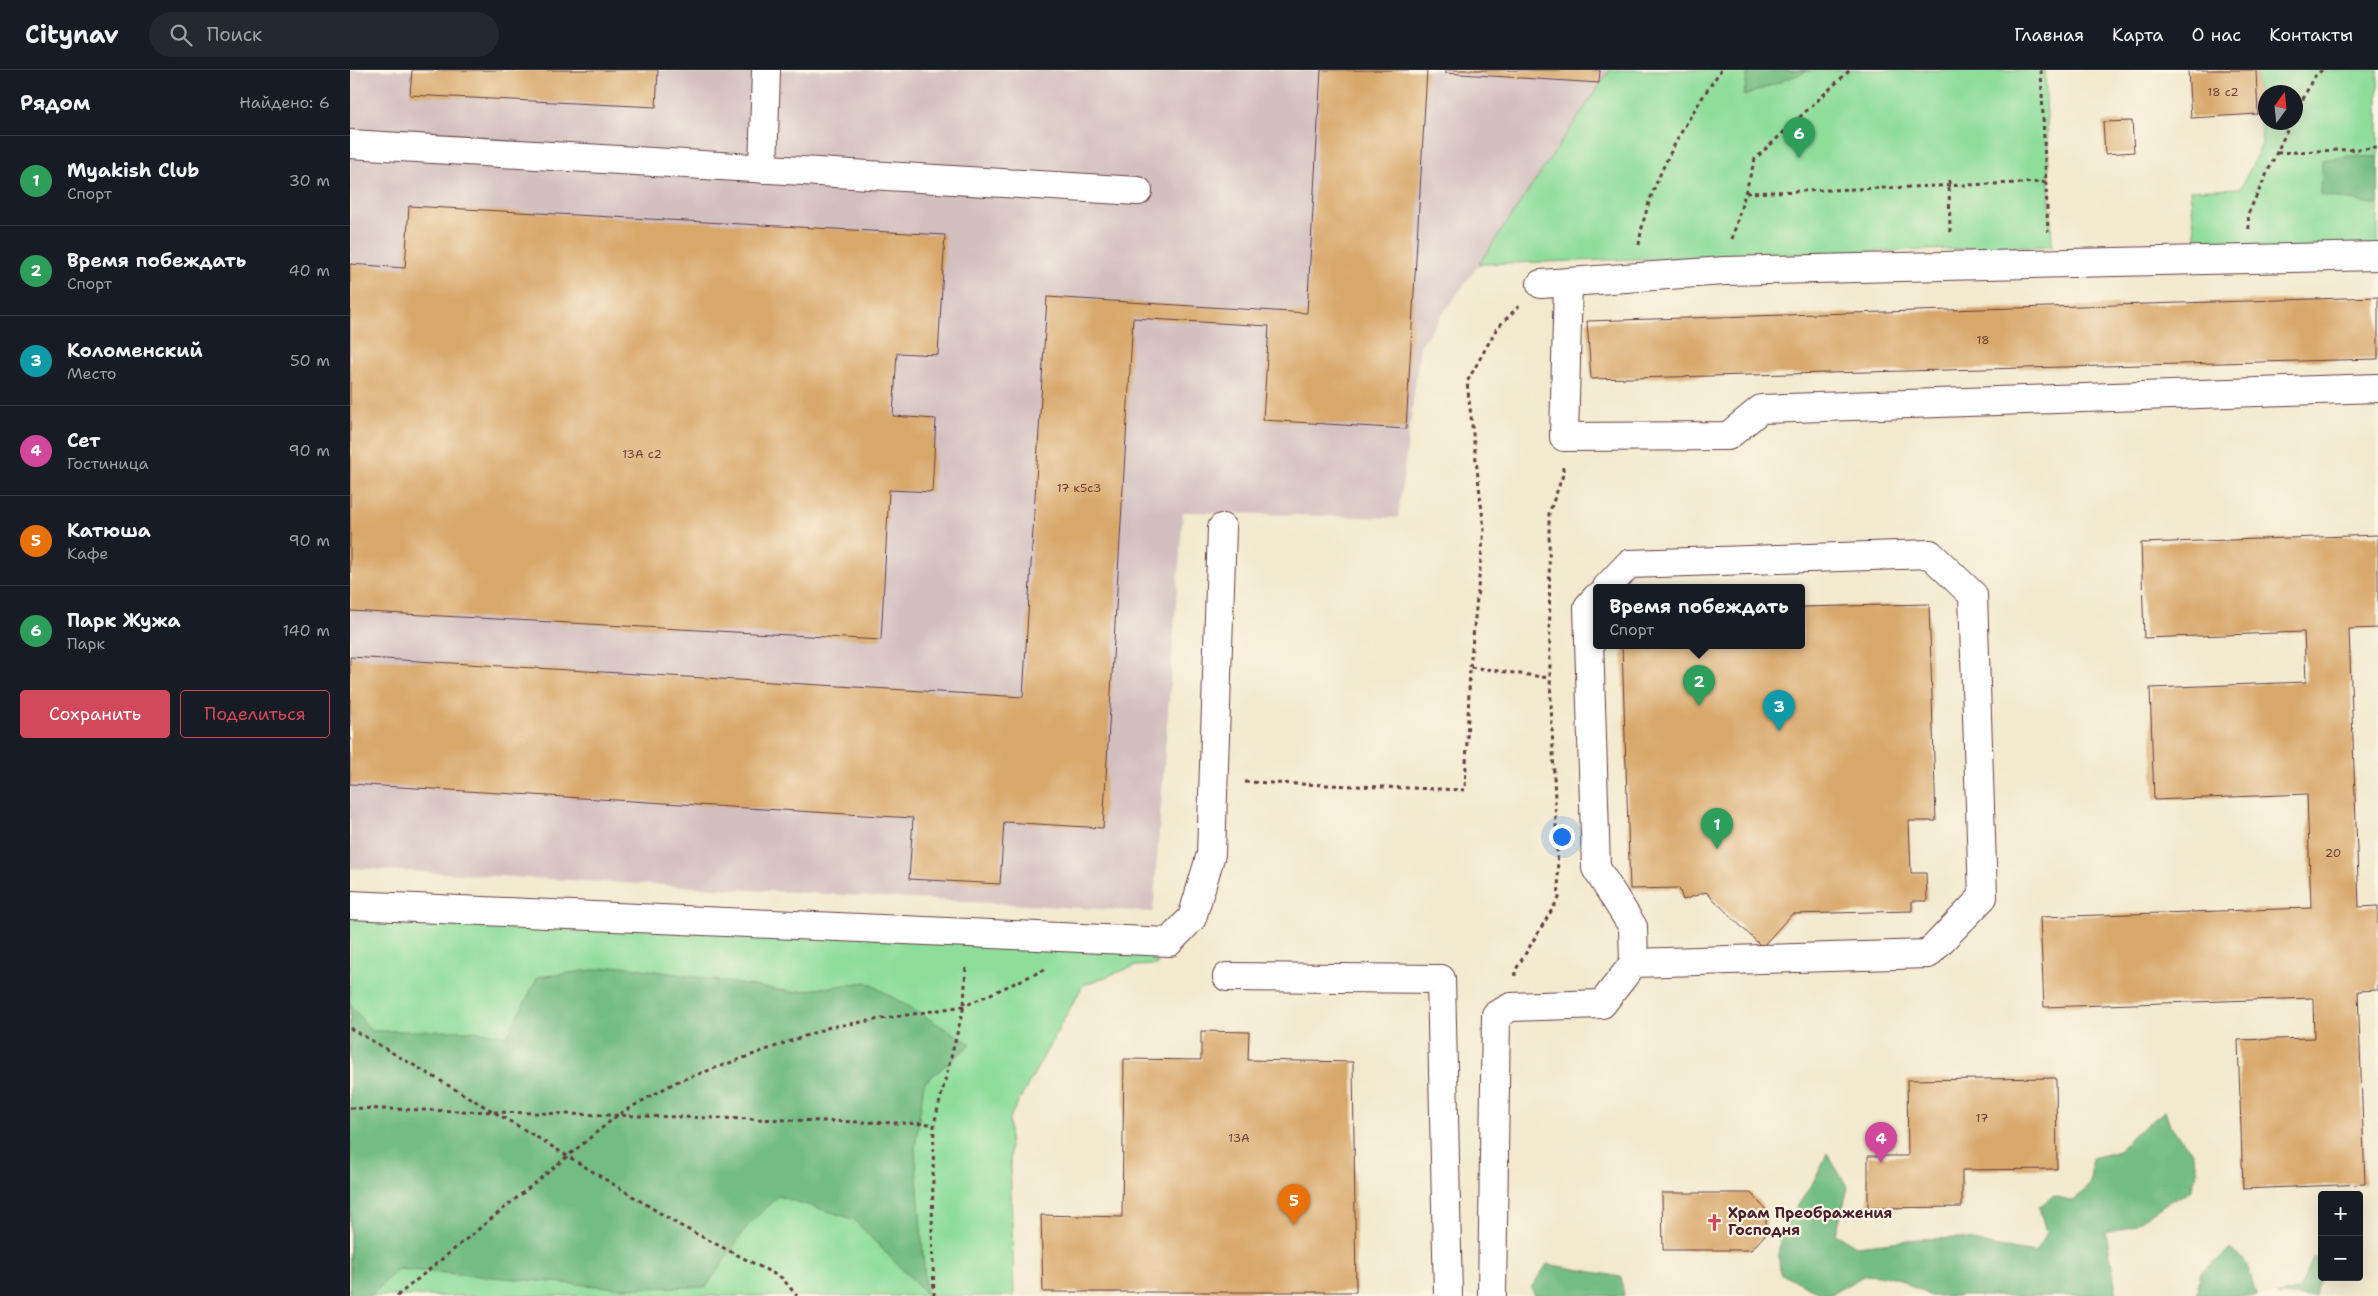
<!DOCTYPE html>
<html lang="ru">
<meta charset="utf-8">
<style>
body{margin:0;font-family:"Shantell Sans",sans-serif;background:#242831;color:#f1f3f6}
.controls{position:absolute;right:15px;bottom:15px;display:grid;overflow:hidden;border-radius:5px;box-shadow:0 5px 20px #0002}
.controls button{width:45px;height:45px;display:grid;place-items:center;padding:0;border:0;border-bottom:1px solid #363941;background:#171b24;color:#f1f3f6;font:25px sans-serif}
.compass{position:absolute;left:1908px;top:15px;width:45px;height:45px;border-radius:50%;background:#171b24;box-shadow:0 5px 20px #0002;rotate:15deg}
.you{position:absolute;left:1211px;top:766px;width:18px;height:18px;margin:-12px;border:4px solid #fff;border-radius:50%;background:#1a73e8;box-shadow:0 0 0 8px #1a73e833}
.badge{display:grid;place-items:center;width:32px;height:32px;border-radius:50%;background:#d1495b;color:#fff;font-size:16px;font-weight:700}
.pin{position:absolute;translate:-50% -41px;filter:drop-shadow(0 1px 2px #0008)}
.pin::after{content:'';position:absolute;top:26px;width:18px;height:15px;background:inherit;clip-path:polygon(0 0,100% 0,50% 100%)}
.popup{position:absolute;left:1243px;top:514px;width:212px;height:65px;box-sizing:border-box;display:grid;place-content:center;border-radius:5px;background:#171b24;filter:drop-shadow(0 1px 4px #0005);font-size:16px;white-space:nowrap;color:#9ea1a6}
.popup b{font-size:19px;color:#f1f3f6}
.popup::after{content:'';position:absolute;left:50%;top:100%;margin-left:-10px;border:10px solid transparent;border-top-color:#171b24}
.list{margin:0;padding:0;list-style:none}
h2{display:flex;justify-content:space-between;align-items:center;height:65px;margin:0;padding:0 20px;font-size:21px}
h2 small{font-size:16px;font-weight:400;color:#9ea1a6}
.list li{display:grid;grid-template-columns:32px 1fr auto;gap:15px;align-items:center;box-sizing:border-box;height:90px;padding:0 20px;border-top:1px solid #363941}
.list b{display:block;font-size:19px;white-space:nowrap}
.list p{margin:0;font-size:16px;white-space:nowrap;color:#9ea1a6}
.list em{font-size:16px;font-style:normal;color:#9ea1a6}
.actions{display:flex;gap:10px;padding:15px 20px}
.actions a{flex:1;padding:11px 0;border:1px solid #d1495b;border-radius:5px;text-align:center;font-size:18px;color:#d1495b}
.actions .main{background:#d1495b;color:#fff}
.icon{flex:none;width:28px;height:28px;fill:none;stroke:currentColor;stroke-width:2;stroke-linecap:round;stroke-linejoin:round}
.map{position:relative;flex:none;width:2028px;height:1226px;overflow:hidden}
header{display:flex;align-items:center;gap:30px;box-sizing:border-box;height:70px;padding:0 25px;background:#171b24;border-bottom:1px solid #363941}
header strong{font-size:24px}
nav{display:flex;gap:28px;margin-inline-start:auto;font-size:18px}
.search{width:350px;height:45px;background:#242831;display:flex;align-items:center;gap:12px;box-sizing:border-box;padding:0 18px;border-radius:28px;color:#9ea1a6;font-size:19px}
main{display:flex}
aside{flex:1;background:#171b24}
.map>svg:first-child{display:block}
.industrial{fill:#d2bfc0}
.green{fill:#8fdd9b;stroke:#6c7e63;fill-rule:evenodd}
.forest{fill:#73bc83;stroke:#5e6e57}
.building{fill:#d8a76b}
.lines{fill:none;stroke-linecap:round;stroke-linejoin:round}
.minor-casing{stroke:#633d43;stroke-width:30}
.path{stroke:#633d43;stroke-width:3;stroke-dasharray:4 4;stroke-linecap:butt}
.minor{stroke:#fff;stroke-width:28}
.labels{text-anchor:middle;stroke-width:4.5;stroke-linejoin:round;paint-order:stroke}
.number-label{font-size:12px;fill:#6e413b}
.poi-label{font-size:15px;font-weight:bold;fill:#4a1f2b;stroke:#fcf5e5;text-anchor:start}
</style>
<header>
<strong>Citynav</strong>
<div class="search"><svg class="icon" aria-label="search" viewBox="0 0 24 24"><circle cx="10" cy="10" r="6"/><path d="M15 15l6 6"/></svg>Поиск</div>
<nav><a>Главная</a><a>Карта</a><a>О нас</a><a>Контакты</a></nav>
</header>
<main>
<aside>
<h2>Рядом<small>Найдено: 6</small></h2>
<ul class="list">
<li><span class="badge" style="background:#2e9e5b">1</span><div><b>Myakish Club</b><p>Спорт</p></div><em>30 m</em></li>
<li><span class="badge" style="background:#2e9e5b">2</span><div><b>Время побеждать</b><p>Спорт</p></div><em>40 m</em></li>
<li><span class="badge" style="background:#0f9aa8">3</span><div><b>Коломенский</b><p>Место</p></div><em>50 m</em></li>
<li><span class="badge" style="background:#d1479c">4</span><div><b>Сет</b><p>Гостиница</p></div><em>90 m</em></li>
<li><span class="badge" style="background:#e8710a">5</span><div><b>Катюша</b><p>Кафе</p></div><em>90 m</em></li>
<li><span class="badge" style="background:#2e9e5b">6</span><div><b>Парк Жужа</b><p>Парк</p></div><em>140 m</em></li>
</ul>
<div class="actions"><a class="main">Сохранить</a><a>Поделиться</a></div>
</aside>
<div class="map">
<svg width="2028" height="1226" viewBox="0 0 2028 1226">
<rect width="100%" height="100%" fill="#fcf5e5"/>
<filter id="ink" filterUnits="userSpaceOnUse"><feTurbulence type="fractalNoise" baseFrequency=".02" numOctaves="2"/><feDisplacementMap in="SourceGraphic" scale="10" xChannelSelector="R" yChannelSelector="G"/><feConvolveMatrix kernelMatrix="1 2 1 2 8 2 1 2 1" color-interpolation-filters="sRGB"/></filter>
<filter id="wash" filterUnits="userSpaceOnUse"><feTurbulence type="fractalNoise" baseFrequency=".0096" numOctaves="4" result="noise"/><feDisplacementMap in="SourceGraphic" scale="20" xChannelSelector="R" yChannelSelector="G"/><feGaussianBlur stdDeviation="1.12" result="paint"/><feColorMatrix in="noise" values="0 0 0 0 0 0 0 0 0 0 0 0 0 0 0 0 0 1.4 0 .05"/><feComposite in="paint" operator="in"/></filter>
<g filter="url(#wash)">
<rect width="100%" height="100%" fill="#f2e9ce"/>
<path class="industrial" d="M 0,0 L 1260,0 L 1129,194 L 1070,276 L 1048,448 L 833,442 L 803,842 L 0,798 Z"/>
<path class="green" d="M 1260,0 L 1695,0 L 1702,176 L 1129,194 Z
M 1906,0 L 2028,0 L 2028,183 L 1848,189 L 1840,120 L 1891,118 L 1912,74 ZM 1916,22 L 1946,22 L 1946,52 L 1916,52 Z
M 0,824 L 807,876 L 807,895 L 785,896 L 733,915 L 659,1049 L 664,1226 L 0,1226 Z"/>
<path class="forest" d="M 1398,0 L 1460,0 L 1394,26 Z
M 2001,86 L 2028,87 L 2028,135 L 1971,125 L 1972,90 Z
M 273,896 L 443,922 L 517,912 L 621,974 L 574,1013 L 565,1079 L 576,1224 L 503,1149 L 428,1126 L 398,1155 L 356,1217 L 271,1218 L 48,1199 L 21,1226 L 0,1226 L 0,934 L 21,961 L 124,961 L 157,966 L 188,907 Z
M 1815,1041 L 1820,1056 L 1842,1082 L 1848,1101 L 1841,1121 L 1818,1132 L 1781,1157 L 1756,1163 L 1767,1226 L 1580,1226 L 1545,1207 L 1515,1205 L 1478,1226 L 1430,1204 C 1430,1195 1427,1182 1430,1173 C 1438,1142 1466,1116 1477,1083 L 1498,1118 L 1486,1164 L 1506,1176 L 1569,1169 L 1612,1168 L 1642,1176 L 1686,1183 L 1696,1162 L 1689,1137 L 1703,1126 L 1724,1131 L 1740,1114 L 1742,1088 L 1769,1081 L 1783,1065 Z
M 1881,1179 L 1898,1195 L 1906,1226 L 1846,1226 L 1851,1202 Z
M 1964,1186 L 1972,1194 L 1973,1207 L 1967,1215 L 1965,1226 L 1927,1226 L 1950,1219 Z
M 1197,1194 L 1271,1207 L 1274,1226 L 1185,1226 L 1181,1218 Z"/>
<g id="blocks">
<path class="building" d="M 62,0 L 308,0 L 306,37 L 60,25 Z
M 971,0 L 1077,0 L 1056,359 L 913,350 L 919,256 L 783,248 L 753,758 L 654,752 L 650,814 L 559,809 L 563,748 L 0,714 L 0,587 L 673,627 L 697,227 L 957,243 Z
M 1095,0 L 1250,0 L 1249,13 L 1095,3 Z
M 1838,0 L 1906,0 L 1908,44 L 1841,48 Z
M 1782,51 L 1784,82 L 1755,84 L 1753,52 Z
M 59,136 L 595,165 L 588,285 L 547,283 L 543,346 L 586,349 L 582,422 L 539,420 L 531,570 L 0,541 L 0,194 L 55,198 Z
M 2028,227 L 2028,289 L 1241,309 L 1237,251 Z
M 2028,465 L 2028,558 L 1999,559 L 2009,837 L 2028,836 L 2028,920 L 2008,921 L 2015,1114 L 1893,1119 L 1888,970 L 1964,968 L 1963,928 L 1694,937 L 1690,847 L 1961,838 L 1957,724 L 1804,730 L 1800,618 L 1956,612 L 1954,562 L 1794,568 L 1791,473 Z
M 1579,534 L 1586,751 L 1559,751 L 1561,803 L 1576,803 L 1577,831 L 1562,831 L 1562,841 L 1442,844 L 1412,877 L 1356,822 L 1333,830 L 1329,818 L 1280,819 L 1272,575 L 1452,575 L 1452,537 Z
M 851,961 L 899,962 L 898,990 L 1003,992 L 1006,1222 L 693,1222 L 691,1145 L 772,1147 L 774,989 L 851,990 Z
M 1706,1008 L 1707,1099 L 1612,1100 L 1612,1137 L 1518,1138 L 1518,1086 L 1558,1086 L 1557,1010 Z
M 1312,1123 L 1401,1123 L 1416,1140 L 1416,1164 L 1401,1180 L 1313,1180 Z"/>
</g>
</g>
<g filter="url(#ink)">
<use href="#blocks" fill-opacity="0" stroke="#633d43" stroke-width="1"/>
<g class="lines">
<defs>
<path id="minor" d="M 0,74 L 788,121
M 413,99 L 416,0
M 1218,213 L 1214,367 L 1378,366 L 1411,339 L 2028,318
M 1191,214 L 1374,201 L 2028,186
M 1257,517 L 1279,494 L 1580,484 L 1623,525 L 1633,827 L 1578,884 L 1284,893
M 0,835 L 819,872 L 842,848 L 861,784 L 872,458
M 877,907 L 1091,909 L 1098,1226
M 1142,1226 L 1146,945 L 1161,937 L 1252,934 L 1284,893 L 1283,857 L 1246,798 L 1238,537 L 1246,528"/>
</defs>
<use href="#minor" class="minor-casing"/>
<path class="path" d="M 1691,0 L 1698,162
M 1946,44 L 1963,8 L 1972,0
M 1927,83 L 2028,78
M 1599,110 L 1600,164
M 1396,123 L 1696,112
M 1899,159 L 1898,144 L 1941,52
M 1382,169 L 1405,89 L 1500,0
M 1289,175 C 1296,117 1337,48 1371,0
M 1120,597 L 1134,459 L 1117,312 L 1147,258 L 1169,236
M 895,712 L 1115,720 L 1120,597 L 1200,608
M 1165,906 L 1165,901 L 1209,828 L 1200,608 L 1199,443 L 1213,405 L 1213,397
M 0,958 L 180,1063 L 331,1156 L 432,1208 L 447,1226
M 0,1038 L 584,1054
M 47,1226 L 269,1044 L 326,1012 L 480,957 L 614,936 L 696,899
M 584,1226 L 582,1161 L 584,1054 L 614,936 L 616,894"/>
<use href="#minor" class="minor"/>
</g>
</g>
<defs>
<symbol id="church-bare" viewBox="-9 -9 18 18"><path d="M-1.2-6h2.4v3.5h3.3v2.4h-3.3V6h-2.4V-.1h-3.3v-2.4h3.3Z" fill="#d1495b" stroke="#fcf5e5" stroke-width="2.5" paint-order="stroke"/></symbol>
</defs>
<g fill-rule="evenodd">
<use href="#church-bare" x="1352" y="1140" width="25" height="25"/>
</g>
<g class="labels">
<g class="number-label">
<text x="1873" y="26">18 с2</text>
<text x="1633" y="274">18</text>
<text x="292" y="388">13А с2</text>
<text x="729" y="422">17 к5с3</text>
<text x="1983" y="787">20</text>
<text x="1632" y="1052">17</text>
<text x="889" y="1072">13А</text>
</g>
<g class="poi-label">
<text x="1378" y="1148">Храм Преображения<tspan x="1378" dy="17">Господня</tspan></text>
</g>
</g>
</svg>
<div class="controls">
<button>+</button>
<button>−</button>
</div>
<svg class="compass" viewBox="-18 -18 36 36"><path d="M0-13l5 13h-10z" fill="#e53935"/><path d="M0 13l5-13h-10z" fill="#9ea1a6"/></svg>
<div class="you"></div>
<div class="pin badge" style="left:1367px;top:779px;background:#2e9e5b">1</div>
<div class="pin badge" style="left:1349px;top:636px;background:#2e9e5b">2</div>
<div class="popup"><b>Время побеждать</b>Спорт</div>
<div class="pin badge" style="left:1429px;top:661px;background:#0f9aa8">3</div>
<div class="pin badge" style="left:1531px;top:1093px;background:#d1479c">4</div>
<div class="pin badge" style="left:944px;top:1155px;background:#e8710a">5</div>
<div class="pin badge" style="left:1449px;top:88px;background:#2e9e5b">6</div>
</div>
</main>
